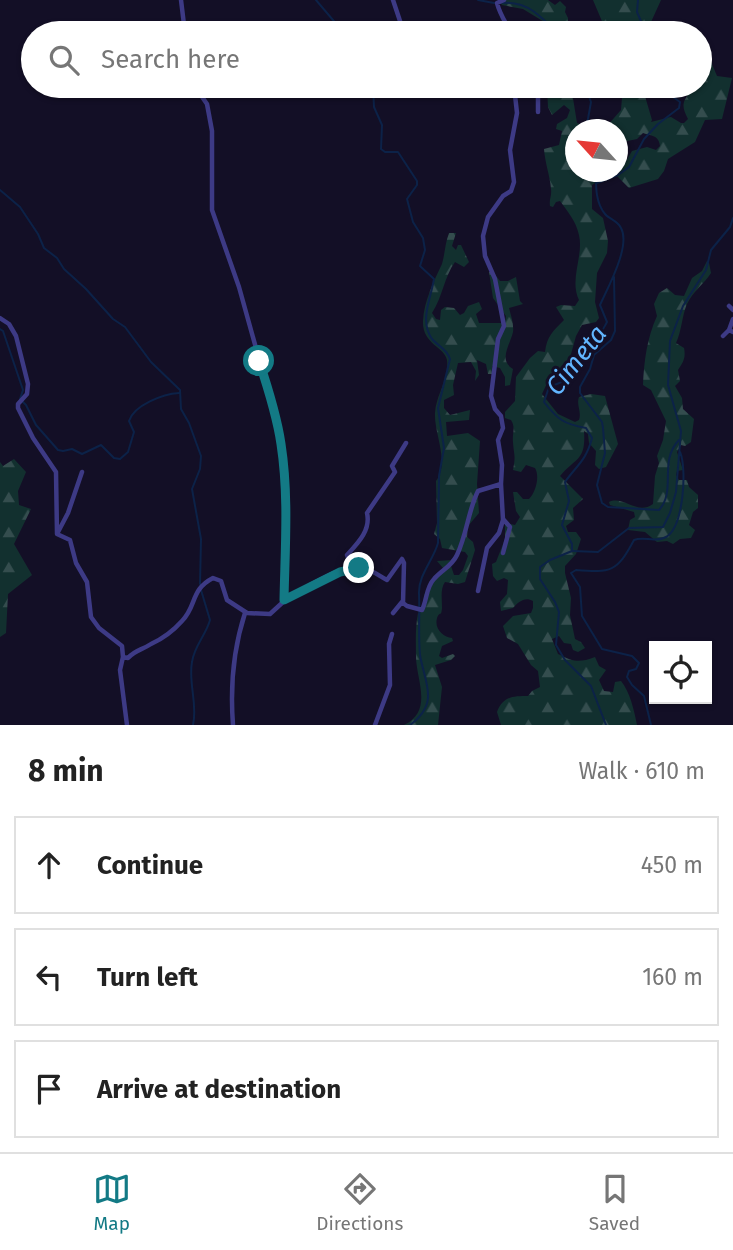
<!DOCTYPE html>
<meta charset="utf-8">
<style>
body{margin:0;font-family:"Fira Sans",sans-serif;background:#f2f2f2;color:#222}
.controls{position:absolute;right:21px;bottom:21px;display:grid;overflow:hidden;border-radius:0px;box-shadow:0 2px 5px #0004}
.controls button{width:63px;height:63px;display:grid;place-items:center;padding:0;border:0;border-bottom:2px solid #e0e0e0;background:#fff;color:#222;font:35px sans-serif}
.compass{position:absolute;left:565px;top:119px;width:63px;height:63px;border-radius:50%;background:#fff;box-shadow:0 2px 5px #0004;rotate:297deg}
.stop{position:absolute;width:21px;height:21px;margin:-16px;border:5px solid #137a85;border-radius:50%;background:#fff}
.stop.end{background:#137a85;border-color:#fff;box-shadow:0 2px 7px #0008}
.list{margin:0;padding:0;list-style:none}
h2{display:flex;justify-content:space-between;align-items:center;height:91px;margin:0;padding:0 28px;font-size:30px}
h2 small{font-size:23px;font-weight:400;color:#767676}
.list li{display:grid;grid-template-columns:46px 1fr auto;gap:21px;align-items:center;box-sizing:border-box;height:98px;margin:0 14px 14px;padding:0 14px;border:2px solid #e0e0e0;border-radius:0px}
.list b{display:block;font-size:26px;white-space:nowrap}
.list em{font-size:23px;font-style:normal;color:#767676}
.icon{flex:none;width:38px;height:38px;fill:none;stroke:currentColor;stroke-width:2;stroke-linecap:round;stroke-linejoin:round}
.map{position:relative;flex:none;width:733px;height:725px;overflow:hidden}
.search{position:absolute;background:#fff;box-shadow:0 2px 5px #0004;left:21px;right:21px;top:21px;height:77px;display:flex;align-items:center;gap:18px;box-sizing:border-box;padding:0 24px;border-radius:38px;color:#767676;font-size:26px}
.sheet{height:427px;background:#fff}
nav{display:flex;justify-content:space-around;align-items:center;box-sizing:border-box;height:98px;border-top:2px solid #e0e0e0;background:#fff;font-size:19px;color:#767676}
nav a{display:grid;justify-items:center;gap:4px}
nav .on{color:#137a85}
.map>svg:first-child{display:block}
.forest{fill:url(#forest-firs)}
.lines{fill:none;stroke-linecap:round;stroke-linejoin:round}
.stream{stroke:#0c2248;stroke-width:2}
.minor{stroke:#3d3a85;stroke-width:4.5}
.route{stroke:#137a85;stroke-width:9}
.labels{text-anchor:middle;stroke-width:6;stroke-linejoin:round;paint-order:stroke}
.water-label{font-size:26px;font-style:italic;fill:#62b6ff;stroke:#130f26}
</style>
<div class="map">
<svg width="733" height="725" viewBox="0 0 733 725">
<defs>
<pattern id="forest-firs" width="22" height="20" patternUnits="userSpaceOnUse" patternTransform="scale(1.75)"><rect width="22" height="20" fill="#12302f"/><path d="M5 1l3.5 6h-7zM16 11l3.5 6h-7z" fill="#344d4e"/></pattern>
</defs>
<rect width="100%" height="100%" fill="#130f26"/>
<path class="forest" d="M 499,0 L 548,0 L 555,5 L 560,1 L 566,7 L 565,12 L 568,18 L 568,25 L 578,30 L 578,33 L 555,33 L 546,23 L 523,9 L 502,5 Z
M 593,0 L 661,0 L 646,33 L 607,33 Z
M 700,56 L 709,57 L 717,76 L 732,78 L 722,119 L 705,120 L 695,142 L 668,159 L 664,171 L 658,179 L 629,188 L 617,176 L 632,151 L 647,147 L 656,150 L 660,146 C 659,135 651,136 643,133 L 637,139 L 618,143 L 618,130 L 608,129 L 607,126 L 621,110 L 623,86 L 642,86 L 652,120 L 651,122 L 671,117 L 681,123 L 684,123 L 688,119 C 679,102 685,101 693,86 L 700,86 Z
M 547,86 L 571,86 L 577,123 L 585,126 L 584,129 L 576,130 L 576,172 L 598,172 L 598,181 L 592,185 L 592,209 L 603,218 L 608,241 L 607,253 L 597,273 L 595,302 L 599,318 L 596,322 L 582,325 L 576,336 L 566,372 L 548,381 L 542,394 L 558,414 L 575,422 L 579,420 C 582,412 576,405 579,397 L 591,394 L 605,396 L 618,444 L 606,467 L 599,469 L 595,465 L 596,451 L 589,443 L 588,434 L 584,431 C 586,461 576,457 560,476 L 583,499 L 573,508 L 574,520 L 566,526 L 568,532 L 576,532 L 581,539 L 576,554 L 565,566 L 565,573 L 571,598 L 570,615 L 575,639 L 581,642 L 585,648 L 578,652 L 573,650 L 571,644 L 564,643 L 559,636 L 552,639 L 558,654 C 574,662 579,663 595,657 L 599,666 L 606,670 L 599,680 L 604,691 L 613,692 L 615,682 L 621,681 C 630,692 634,710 637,725 L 501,725 L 497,712 C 503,696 514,696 528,696 L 532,691 L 540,687 L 538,671 L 531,665 L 518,644 L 507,638 L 503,626 L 513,616 L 531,613 L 533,608 L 533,601 C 525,596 518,602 513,608 L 501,611 L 500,602 L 507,594 L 508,580 L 504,578 L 497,581 L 493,576 L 492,564 L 496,562 L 505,539 L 505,523 L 515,525 L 520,517 L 516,511 L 513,492 L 517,492 L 523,499 L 529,499 C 536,492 540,476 535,468 L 526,465 L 521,472 L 513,470 C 516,455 514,456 513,442 C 512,433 516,428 511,420 L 505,418 L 505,412 L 515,401 L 516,377 L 530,358 L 538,351 L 545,352 C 547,336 553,331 564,320 L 556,307 L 561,305 L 575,306 L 579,300 C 569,279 584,256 579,235 C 576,221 568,212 560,201 L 556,202 L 553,207 L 550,206 C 549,199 552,196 551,189 C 550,176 545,163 544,149 L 559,145 L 562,131 L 556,129 L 557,124 L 567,118 L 570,110 L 564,105 L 552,115 L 548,107 Z
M 449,233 L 456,233 L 452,246 L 456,250 L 458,245 L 461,245 L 469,262 L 464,267 L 455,262 C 444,277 443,296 432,313 L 436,319 L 440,320 L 441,310 L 445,307 L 454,308 L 460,315 L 464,313 L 468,306 L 479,302 L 482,309 L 476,314 L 479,323 L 505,323 L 506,316 L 493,298 L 489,272 L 493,272 L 500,281 L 508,281 L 516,277 L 520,301 L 523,304 L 509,308 C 511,316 514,324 513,332 C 510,345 498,360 513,369 L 510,385 L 505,386 L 505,377 L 500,368 L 492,366 L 492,374 L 488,374 L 486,364 L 477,360 L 479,375 L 475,381 L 476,371 L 471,362 L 458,363 L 453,385 L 454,395 L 444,400 L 444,408 L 450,415 L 470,410 L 469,420 L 446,422 L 447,436 L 468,433 L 480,441 L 477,484 L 479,513 L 468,526 L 467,537 L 473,542 L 475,550 L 465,582 L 458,584 L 445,582 C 440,589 442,599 442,608 C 441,618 440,610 437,618 C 434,629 443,637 452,638 L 453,641 L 442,646 L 439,656 L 442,658 L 453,654 L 455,656 L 451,660 L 435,665 L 442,687 L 438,725 L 404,725 C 433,711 417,681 416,658 C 416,643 415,629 418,613 L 423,611 L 424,595 L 443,568 L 437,561 L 453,560 L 451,566 L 454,575 L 459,575 L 463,570 L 468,556 L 465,552 L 442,548 L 440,539 L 434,534 L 437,523 L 436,481 C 450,462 434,434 435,413 C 436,395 449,379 447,360 C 445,347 422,344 423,321 C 424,301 434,281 442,264 C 445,254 445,243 449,233 Z
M 707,261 L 709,263 L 711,273 C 704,284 693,291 687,304 C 682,315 682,330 676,343 L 684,348 C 686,358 683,362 678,370 L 680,381 L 675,386 L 682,398 L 683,409 L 694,419 L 691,442 L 685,446 L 681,445 L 677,452 L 683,470 L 677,471 L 676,475 L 679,480 L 687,480 L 689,487 L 698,495 L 698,508 L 693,512 L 689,525 L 695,530 L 691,538 L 680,539 L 673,544 L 667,541 L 657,542 L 645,532 L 628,530 L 630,520 L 635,517 L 634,512 L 610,505 L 609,502 C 624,495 637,516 653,504 L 655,476 L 659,463 L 657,456 L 663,440 L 666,421 L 651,390 L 643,385 C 644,361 647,338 657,316 L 654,304 L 659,293 L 667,288 L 675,295 L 684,296 L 692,278 L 702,271 Z
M 14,459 L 26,472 L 18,491 L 19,505 L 31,509 L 14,544 L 32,575 L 8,594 L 6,633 L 0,637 L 0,462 L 3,466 Z"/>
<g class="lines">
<path class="stream" d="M 316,0 L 344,33
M 478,0 L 494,3
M 638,0 L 637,12 L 646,33
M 503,3 C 527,1 542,17 557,33
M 373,86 L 374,107 L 382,125 L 381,149 L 385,152 L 398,152 L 417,181 L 417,185 L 407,199 L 413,222 L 423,238 L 425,250 L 420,266 L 434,279 C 431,298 419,321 432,339 C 438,346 447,349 450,359 L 438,408 L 444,448 L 439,476 L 438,543 C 433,561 418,575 419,594 C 420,614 418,634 420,655 C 422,669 429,684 428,698 C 427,709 419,719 410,725
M 585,86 L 591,102 L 586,130
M 596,172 C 596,185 595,202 605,214 C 609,219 618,221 621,228 C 631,246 608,287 600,305 L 607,322 C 603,329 600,336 594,342 C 581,353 572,354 570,375 L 562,382 L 549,387 L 544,402 C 558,420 564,424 586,428 L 592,438 C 586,461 577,465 565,482 L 569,501 L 562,525 L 572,544 L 572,551 L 550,560 L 540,567 L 540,579 L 555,602 L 559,612 L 556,645 L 565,660 L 591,686 L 606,725
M 597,183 L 618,175 L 629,167 L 644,139 L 658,124 L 679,108 L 680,102 L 669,94 L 663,86
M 0,190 L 20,207 L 38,234 L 44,248 L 57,258 L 64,269 L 86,289 L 113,319 L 125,327 L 151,362 L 180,390 L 181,409 L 189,423 L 201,456 L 200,469 L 192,489 L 201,539 L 200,584
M 614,277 L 615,331 L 611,340 L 594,355 L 590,369 L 580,387 L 580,393 L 602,422 L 603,428 L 605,453 L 597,485 L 602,503 L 608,507 L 659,510 C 677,490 658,462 679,440
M 0,329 L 3,331 L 23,390 L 20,399 L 26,405 L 36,425 L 58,450 L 63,451 L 72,449 L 82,454 L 101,445 L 114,458 L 120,459 L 128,452 L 134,432 L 129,421 C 134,405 163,394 179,393
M 573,551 L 598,552 L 629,528 L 663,527 L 670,513 L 676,492 L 681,431 L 668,385 L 670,341 L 683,306 L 706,270 L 711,250 L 730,227 L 733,218
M 193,725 C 198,704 188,683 192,662 C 194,646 206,635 210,620 L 201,590
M 651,725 L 644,696 L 632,685 L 627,677 L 629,671 L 636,669 L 639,663 L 632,656 L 602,649 L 582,616 L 580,587 L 571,573 L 576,570 C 611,573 617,572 634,540 C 644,536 655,543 666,537 C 684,527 687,467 680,452"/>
<path class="minor" d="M 181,0 L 185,33
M 393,0 L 404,33
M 504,0 L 497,3 C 500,15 506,23 511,33
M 538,86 L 538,112
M 729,306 L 733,310
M 0,318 L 9,324 L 16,336 L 28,384 L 27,394 L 18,404 L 18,408 L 33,438 L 56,472 L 57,534 L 70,540 L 76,563 L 87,582 L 91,617 L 99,628 L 122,646 L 123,657 L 120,670 L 127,725
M 729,330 L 733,319
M 723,336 L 729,330 L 733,332
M 503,519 L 510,527 L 503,553
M 58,532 L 68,513 L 82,472
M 347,569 L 350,563 L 347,555 C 358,543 371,530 367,513 L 395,472 L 392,466 L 406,443
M 478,591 L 487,548 L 499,533 L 503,520 L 501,484
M 283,600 C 304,590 339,564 362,568 C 371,569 379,576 387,580 L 402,559 L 404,563 L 403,603 L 407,606 L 422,610 C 427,600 426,587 434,579 C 442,570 452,566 457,555 C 467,534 468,511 478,491 L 501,484 L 502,465 L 498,440 L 503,428 L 501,416 L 495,409 L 491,396 L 498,339 L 504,326 L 495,279 L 485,256 L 483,236 L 488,217 L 503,196 L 511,191 L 514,182 L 510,150 L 517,113 L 514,86
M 393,613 L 402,602
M 123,657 L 128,658 C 135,650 142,650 151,644 C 162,639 174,630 182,621 C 197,606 190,590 213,578 L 221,581 L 227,600 L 247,613 L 270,614 L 282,603 L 286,544 L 283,461 L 278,427 L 239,287 L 212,210 L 212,131 L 207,104 L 200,94 L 187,89 L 187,86
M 233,725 C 230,686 233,650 245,613
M 375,725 L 390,685 L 389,644 L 392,634"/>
</g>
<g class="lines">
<path class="route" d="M 259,361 C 268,388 277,416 281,444 C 289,496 285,548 284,600 L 340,572 L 359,568"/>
</g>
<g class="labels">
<g class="water-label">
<text transform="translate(576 360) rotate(-52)" y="9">Cimeta</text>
</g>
</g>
</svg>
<div class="controls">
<button><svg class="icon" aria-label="locate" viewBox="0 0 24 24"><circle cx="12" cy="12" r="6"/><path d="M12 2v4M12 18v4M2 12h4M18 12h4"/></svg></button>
</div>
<svg class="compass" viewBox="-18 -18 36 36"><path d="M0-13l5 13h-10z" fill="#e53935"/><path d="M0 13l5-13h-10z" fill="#767676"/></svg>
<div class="stop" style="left:259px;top:361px"></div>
<div class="stop end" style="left:359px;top:568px"></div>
<div class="search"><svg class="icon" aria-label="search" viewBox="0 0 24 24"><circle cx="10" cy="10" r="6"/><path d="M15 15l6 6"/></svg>Search here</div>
</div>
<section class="sheet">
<h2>8 min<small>Walk · 610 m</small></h2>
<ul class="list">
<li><svg class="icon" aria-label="ahead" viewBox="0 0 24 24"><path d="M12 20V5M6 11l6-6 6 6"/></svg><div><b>Continue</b></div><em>450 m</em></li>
<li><svg class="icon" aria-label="left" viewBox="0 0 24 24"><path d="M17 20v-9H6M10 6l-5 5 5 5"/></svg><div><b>Turn left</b></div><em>160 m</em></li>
<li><svg class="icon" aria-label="arrive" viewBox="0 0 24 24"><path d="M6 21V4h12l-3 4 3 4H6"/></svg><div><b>Arrive at destination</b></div></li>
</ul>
</section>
<nav>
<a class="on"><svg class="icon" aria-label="map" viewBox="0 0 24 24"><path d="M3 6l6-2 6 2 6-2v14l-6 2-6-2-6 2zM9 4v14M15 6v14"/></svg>Map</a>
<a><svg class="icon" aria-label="directions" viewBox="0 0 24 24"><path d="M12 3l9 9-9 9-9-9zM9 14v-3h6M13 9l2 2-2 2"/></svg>Directions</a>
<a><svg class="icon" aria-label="saved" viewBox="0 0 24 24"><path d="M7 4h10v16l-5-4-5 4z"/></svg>Saved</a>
</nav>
